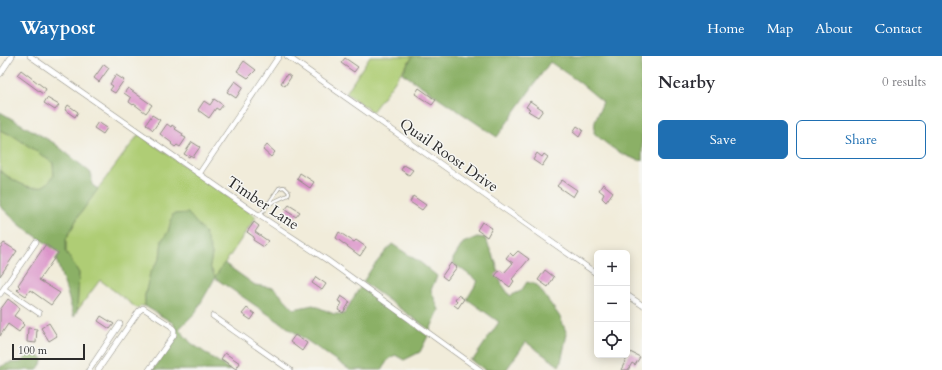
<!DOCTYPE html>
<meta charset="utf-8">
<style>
body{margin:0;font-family:Cardo,serif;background:#f7f7f7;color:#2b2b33}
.controls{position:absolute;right:12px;bottom:12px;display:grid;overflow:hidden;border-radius:6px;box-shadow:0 2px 10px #0003}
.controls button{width:36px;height:36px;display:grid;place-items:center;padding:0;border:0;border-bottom:1px solid #e1e1e2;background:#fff;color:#2b2b33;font:20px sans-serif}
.scale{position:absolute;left:12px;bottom:10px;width:73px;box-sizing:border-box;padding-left:4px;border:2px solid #2b2b2b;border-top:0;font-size:11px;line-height:14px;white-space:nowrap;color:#2b2b2b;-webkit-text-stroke:3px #f6f6f2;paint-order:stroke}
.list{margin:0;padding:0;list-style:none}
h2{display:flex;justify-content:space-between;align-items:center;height:52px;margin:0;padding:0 16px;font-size:17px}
h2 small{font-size:13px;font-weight:400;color:#7c7c81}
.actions{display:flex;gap:8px;padding:12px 16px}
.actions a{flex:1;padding:9px 0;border:1px solid #1f6fb2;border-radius:6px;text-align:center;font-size:14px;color:#1f6fb2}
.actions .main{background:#1f6fb2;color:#fff}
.icon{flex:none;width:22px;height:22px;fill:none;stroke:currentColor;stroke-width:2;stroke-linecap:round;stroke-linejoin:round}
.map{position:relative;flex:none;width:642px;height:314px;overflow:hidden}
header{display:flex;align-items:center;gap:24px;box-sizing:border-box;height:56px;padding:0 20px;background:#1f6fb2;color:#fff}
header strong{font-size:19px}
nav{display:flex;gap:22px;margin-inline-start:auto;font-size:14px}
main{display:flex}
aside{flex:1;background:#fff}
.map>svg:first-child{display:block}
.green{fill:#afcd75;stroke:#6d7c50}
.forest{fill:#8bb066;stroke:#5b6e48}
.building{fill:#db94c9}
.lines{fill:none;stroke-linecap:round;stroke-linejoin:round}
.lane-casing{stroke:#8e8c82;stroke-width:4}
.street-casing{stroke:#8e8c82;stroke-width:6}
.lane{stroke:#fff;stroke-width:2.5}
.street{stroke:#fff;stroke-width:5}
.labels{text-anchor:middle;stroke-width:3;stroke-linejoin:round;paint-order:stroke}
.street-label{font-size:15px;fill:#2b2b2b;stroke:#f6f6f2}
</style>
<header>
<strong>Waypost</strong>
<nav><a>Home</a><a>Map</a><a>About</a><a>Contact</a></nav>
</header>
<main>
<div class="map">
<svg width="642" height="314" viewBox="0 0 642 314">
<rect width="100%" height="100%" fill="#f6f6f2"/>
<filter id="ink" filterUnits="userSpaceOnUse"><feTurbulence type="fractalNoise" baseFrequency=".025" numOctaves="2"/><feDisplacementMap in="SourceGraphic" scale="8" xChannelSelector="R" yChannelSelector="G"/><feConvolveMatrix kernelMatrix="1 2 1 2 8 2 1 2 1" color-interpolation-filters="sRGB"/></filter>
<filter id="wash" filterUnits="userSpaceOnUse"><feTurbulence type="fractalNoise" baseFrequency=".012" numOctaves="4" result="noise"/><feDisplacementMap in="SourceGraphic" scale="16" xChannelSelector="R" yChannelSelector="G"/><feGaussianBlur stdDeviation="0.9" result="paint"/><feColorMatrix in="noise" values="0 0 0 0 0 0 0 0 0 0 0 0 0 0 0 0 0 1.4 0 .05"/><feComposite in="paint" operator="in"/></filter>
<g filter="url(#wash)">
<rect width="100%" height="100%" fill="#f1ecda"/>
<path class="green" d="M 370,0 L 413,0 L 372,56 L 346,37 Z
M 0,74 L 14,80 L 53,107 L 54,119 C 52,122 49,127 45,129 C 30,137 12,123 0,115 Z
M 139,78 L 256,161 L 215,222 L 210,210 L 212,198 L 171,164 L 168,176 L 162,184 L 160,202 L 150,218 L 145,239 L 145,250 L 141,250 L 138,253 L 100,224 L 77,255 L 79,217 L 66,196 L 66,183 L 78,161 L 90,143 Z"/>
<path class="forest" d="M 413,0 L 642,0 L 642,105 C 620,99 611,92 594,77 L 595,65 L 603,46 L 579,26 L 550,6 L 497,81 L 402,17 Z
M 0,56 L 54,87 L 91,117 L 92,129 L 98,133 L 78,161 L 66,183 L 66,196 L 79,217 L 77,255 L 74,261 L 67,236 L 56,203 L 60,197 L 20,169 L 0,150 L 0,115 C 12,123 30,137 45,129 C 49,127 51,122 54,119 L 53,107 L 14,80 L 0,74 Z
M 188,157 L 205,177 L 212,198 L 210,210 L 215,221 L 224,207 L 255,229 L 274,232 L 294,253 L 313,249 L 334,258 L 344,258 L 360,231 L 428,280 L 420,296 L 404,304 L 395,299 L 387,305 L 382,314 L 350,314 L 215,222 L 195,257 L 179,273 L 191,287 L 230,314 L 152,314 L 176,281 L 176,274 L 173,267 L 145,250 L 145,239 L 150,217 L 160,202 L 162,184 L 168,176 L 173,158 Z
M 477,181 L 485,182 L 496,207 L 501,227 L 510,240 L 521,235 L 527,226 L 537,229 L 560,261 L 567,278 L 561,306 L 559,310 L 526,286 L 506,314 L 485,314 L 470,303 L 473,304 L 499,266 L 467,243 L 478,225 L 453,207 L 453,203 L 463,187 Z
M 392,188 L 421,207 L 437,220 L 431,234 L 439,254 L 430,274 L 363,226 L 372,212 Z
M 31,295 L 44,304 L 37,314 L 0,314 L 0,311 L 9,307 L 22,306 Z"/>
<g id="blocks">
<path class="building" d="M 345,2 L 358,11 L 354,16 L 341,7 Z
M 244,5 L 256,14 L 248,22 L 237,15 Z
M 104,8 L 109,12 L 99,26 L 94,22 Z
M 21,14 L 46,33 L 43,38 L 17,19 Z
M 287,18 L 291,21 L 285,30 L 281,27 Z
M 116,19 L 124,24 L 115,37 L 110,34 L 113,30 L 110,28 Z
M 235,25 L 243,31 L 236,42 L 227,36 Z
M 128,32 L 152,49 L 146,57 L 134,48 L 133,49 L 129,46 L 131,42 L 124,37 Z
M 419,32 L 436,44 L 432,49 L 415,38 Z
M 47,42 L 59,49 L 55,54 L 44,47 Z
M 214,43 L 223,49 L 219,54 L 216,52 L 209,62 L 198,54 L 204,45 L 210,49 Z
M 530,45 L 543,54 L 538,61 L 528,55 L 530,53 L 526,51 Z
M 68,49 L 78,56 L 75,61 L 65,54 Z
M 152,59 L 160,64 L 153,74 L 146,68 Z
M 98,66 L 107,72 L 103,78 L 94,72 Z
M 167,68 L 171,71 L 172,69 L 176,72 L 175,73 L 183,78 L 182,80 L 186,82 L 180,91 L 177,89 L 175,91 L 171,88 L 172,87 L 160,78 Z
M 577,70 L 583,74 L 579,81 L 573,76 Z
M 192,86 L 200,91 L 193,101 L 190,99 L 189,101 L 184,98 Z
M 267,89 L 275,96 L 271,101 L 263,94 Z
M 537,97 L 542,101 L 544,98 L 548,101 L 542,110 L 533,104 Z
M 404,109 L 413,114 L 409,119 L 401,114 Z
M 300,117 L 314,126 L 310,132 L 297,123 Z
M 562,124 L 577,134 L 573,141 L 557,130 Z
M 603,128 L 613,136 L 606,146 L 602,142 L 604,138 L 599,134 Z
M 413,140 L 426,149 L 422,154 L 410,146 Z
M 289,149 L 300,156 L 296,161 L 285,154 Z
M 254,166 L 259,170 L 255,176 L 268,185 L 264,191 L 253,184 L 254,181 L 247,176 Z
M 482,166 L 492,172 L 487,181 L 477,174 Z
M 339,176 L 354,186 L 356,184 L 366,191 L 360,200 L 336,182 Z
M 4,187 L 17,195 L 0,220 L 0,192 Z
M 46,188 L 58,197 L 39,224 L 60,237 L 51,249 L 30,234 L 26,240 L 17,234 L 20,231 L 18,229 Z
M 518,195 L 529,203 L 512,223 L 514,225 L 510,231 L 495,220 L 500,214 L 504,217 L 513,207 L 506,202 L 510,197 L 513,200 Z
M 451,207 L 457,211 L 447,224 L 442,220 Z
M 545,214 L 554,221 L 548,231 L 538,224 Z
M 316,221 L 326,228 L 322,234 L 312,227 Z
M 458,239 L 464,243 L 458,252 L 454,249 L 457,245 L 455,243 Z
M 341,240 L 350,246 L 343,257 L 338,254 L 342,247 L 338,245 Z
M 8,243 L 20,252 L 14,260 L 23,266 L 22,267 L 24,269 L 19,276 L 8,268 L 0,280 L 0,254 Z
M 247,252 L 255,258 L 251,264 L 242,258 Z
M 101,260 L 114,268 L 110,273 L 98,265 Z
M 49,267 L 57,280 L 49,285 L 41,272 Z
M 28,272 L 37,273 L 36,287 L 27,286 Z
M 295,279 L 307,287 L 302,295 L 290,286 Z
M 630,296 L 640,301 L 635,309 L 632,307 L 628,314 L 621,314 Z
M 225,297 L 240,307 L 236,313 L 221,303 Z"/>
</g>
</g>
<g filter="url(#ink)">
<use href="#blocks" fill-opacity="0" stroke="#8e8c82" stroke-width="1"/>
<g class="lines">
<defs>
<path id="lane" d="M 260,160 L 279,132 L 284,131 L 289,136 L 288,139 L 269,148"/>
<path id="street" d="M 30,0 L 248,152 L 327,204 L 480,314
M 287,0 L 597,218
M 0,18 L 12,0
M 199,118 L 279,0
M 4,233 L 39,257
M 0,238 L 36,186
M 627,239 L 642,249
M 213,260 L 290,314
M 89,314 L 120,268
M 98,314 L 139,255 L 143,252 L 171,270 L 174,274 L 174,279 L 149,314"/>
</defs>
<use href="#lane" class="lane-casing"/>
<use href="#street" class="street-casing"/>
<use href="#lane" class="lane"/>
<use href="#street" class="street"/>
</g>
</g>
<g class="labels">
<g class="street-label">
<text transform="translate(449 99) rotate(35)" y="5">Quail Roost Drive</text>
<text transform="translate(263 147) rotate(34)" y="5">Timber Lane</text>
</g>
</g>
</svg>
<div class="controls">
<button>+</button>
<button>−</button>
<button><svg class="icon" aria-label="locate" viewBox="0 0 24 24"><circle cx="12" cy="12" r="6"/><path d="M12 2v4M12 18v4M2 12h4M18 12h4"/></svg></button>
</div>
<div class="scale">100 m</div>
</div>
<aside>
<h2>Nearby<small>0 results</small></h2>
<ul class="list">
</ul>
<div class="actions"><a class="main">Save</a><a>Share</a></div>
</aside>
</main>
